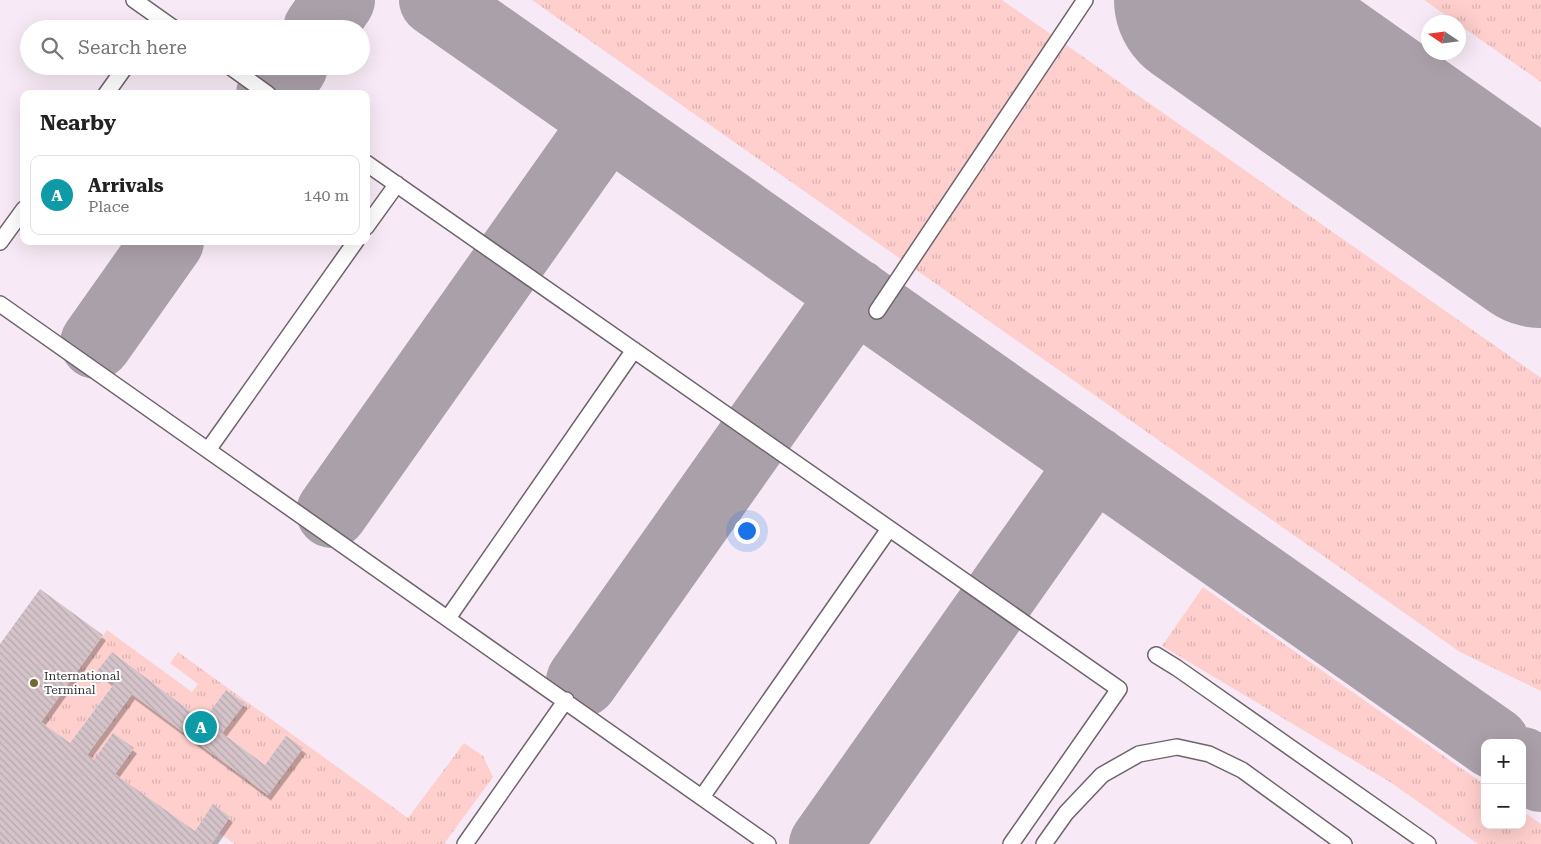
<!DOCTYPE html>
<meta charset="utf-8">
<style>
body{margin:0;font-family:"Roboto Serif",serif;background:#f2f2f2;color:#222}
.controls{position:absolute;right:15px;bottom:15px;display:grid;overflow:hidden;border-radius:10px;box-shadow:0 5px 20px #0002}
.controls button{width:45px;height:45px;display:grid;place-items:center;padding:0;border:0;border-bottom:1px solid #e0e0e0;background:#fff;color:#222;font:25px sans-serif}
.compass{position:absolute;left:1421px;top:15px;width:45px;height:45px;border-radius:50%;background:#fff;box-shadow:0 5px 20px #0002;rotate:283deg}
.you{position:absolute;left:746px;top:530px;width:18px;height:18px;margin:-12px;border:4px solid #fff;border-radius:50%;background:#1a73e8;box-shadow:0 0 0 8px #1a73e833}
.badge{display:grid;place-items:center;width:32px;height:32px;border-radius:50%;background:#1a73e8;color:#fff;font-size:16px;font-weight:700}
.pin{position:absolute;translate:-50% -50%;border:2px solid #fff;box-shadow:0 1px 5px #0006}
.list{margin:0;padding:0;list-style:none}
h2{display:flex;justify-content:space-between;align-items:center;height:65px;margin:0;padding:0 20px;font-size:21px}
h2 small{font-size:16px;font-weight:400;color:#767676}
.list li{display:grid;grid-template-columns:32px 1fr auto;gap:15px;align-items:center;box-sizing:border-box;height:80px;margin:0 10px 10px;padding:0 10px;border:1px solid #e0e0e0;border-radius:10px}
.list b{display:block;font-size:19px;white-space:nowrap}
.list p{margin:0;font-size:16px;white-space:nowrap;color:#767676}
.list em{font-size:16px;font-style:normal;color:#767676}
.icon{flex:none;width:28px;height:28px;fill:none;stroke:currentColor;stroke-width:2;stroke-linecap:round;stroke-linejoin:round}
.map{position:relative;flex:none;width:1541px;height:844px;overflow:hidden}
.search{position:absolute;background:#fff;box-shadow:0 5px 20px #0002;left:20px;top:20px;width:350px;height:55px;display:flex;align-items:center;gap:12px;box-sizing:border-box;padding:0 18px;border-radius:28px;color:#767676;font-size:19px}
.panel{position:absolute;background:#fff;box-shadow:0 5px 20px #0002;left:20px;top:90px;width:350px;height:155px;border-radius:10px}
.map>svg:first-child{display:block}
.grass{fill:url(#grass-tufts)}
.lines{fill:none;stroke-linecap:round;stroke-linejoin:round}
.taxiway{stroke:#aaa0a9;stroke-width:72}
.runway{stroke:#aaa0a9;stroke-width:180}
.building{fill:url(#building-back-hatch);filter:url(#shadow)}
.lane-casing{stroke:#6f636d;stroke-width:18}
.lane{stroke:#fff;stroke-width:15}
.poi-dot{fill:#746835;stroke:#fff;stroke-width:2}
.labels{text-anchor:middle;stroke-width:4;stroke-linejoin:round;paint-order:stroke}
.poi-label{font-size:12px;fill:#352f34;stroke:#fff;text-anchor:start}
</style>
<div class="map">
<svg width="1541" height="844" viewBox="0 0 1541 844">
<defs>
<pattern id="grass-tufts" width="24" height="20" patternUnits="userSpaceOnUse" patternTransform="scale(1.25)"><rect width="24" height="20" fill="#fecfcd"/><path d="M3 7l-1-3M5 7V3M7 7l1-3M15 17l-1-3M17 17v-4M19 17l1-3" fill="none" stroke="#dab2b1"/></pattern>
<pattern id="building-back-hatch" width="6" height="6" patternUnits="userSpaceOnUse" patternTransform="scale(1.25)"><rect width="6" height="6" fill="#d4c3c9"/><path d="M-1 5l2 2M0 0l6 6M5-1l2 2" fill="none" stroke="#b7a8ad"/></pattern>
<filter id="shadow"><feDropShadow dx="3" dy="5.5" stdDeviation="0" flood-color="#0004"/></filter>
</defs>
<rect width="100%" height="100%" fill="#f7eaf6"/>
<path class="grass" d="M 532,0 L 1002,0 L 1541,378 L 1541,691 L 1460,652 Z
M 1424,0 L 1541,0 L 1541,82 Z
M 1203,587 L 1485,785 L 1485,825 L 1522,825 L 1522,811 L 1541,824 L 1541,844 L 1478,844 L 1390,782 L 1162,646 Z
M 107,630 L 192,692 L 198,684 L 170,663 L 178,652 L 408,818 L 464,743 L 483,756 L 493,777 L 444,844 L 235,844 L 219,833 L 230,817 L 213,805 L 195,831 L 115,774 L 133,748 L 94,760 L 87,755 L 132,694 L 268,795 L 302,748 L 265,765 L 222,733 L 244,703 L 227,690 L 203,721 L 112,652 L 97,671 L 114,684 L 70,743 L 41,722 Z"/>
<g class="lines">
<path class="taxiway" d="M 435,0 L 1494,743
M 319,29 L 339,0
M 272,94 L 292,66
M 96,343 L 168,241
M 332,512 L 608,121
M 582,681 L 855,294
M 1522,763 L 1541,776
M 825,844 L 1094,462"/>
<path class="runway" d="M 1204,0 L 1541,238"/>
</g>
<path class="building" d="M 40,589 L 103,635 L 41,722 L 70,743 L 114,684 L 97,671 L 112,652 L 203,721 L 226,690 L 245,703 L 222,733 L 265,765 L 286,736 L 303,748 L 268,795 L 132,694 L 87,755 L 94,760 L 113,733 L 134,748 L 115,774 L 195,831 L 213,804 L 230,817 L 211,844 L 0,844 L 0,644 Z"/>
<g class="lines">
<defs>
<path id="lane" d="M 134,0 L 175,29
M 229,66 L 268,94
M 106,94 L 126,66
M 366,163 L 1119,689 L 1011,844
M 366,227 L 397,184
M 0,242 L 24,209
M 0,304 L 768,844
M 877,311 L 1085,0
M 208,450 L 356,241
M 448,618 L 634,350
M 1156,655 L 1177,668 L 1428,844
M 702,797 L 889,529
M 465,844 L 566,700
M 1044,844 L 1066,813 L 1102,775 L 1139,754 L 1177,747 L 1209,754 L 1242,770 L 1344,844"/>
</defs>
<use href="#lane" class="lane-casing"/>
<use href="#lane" class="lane"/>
</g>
<circle class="poi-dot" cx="34" cy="683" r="5"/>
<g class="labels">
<g class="poi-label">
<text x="44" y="680">International<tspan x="44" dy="14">Terminal</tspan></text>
</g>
</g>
</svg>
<div class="controls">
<button>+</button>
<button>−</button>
</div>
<svg class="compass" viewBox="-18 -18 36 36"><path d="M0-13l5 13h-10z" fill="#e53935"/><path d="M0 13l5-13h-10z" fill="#767676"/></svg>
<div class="you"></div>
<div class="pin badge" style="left:201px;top:727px;background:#0f9aa8">A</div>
<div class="search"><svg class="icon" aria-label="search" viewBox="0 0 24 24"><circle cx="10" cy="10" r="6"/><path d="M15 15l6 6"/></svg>Search here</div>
<section class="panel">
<h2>Nearby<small></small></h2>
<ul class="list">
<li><span class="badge" style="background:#0f9aa8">A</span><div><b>Arrivals</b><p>Place</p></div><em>140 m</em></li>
</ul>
</section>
</div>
